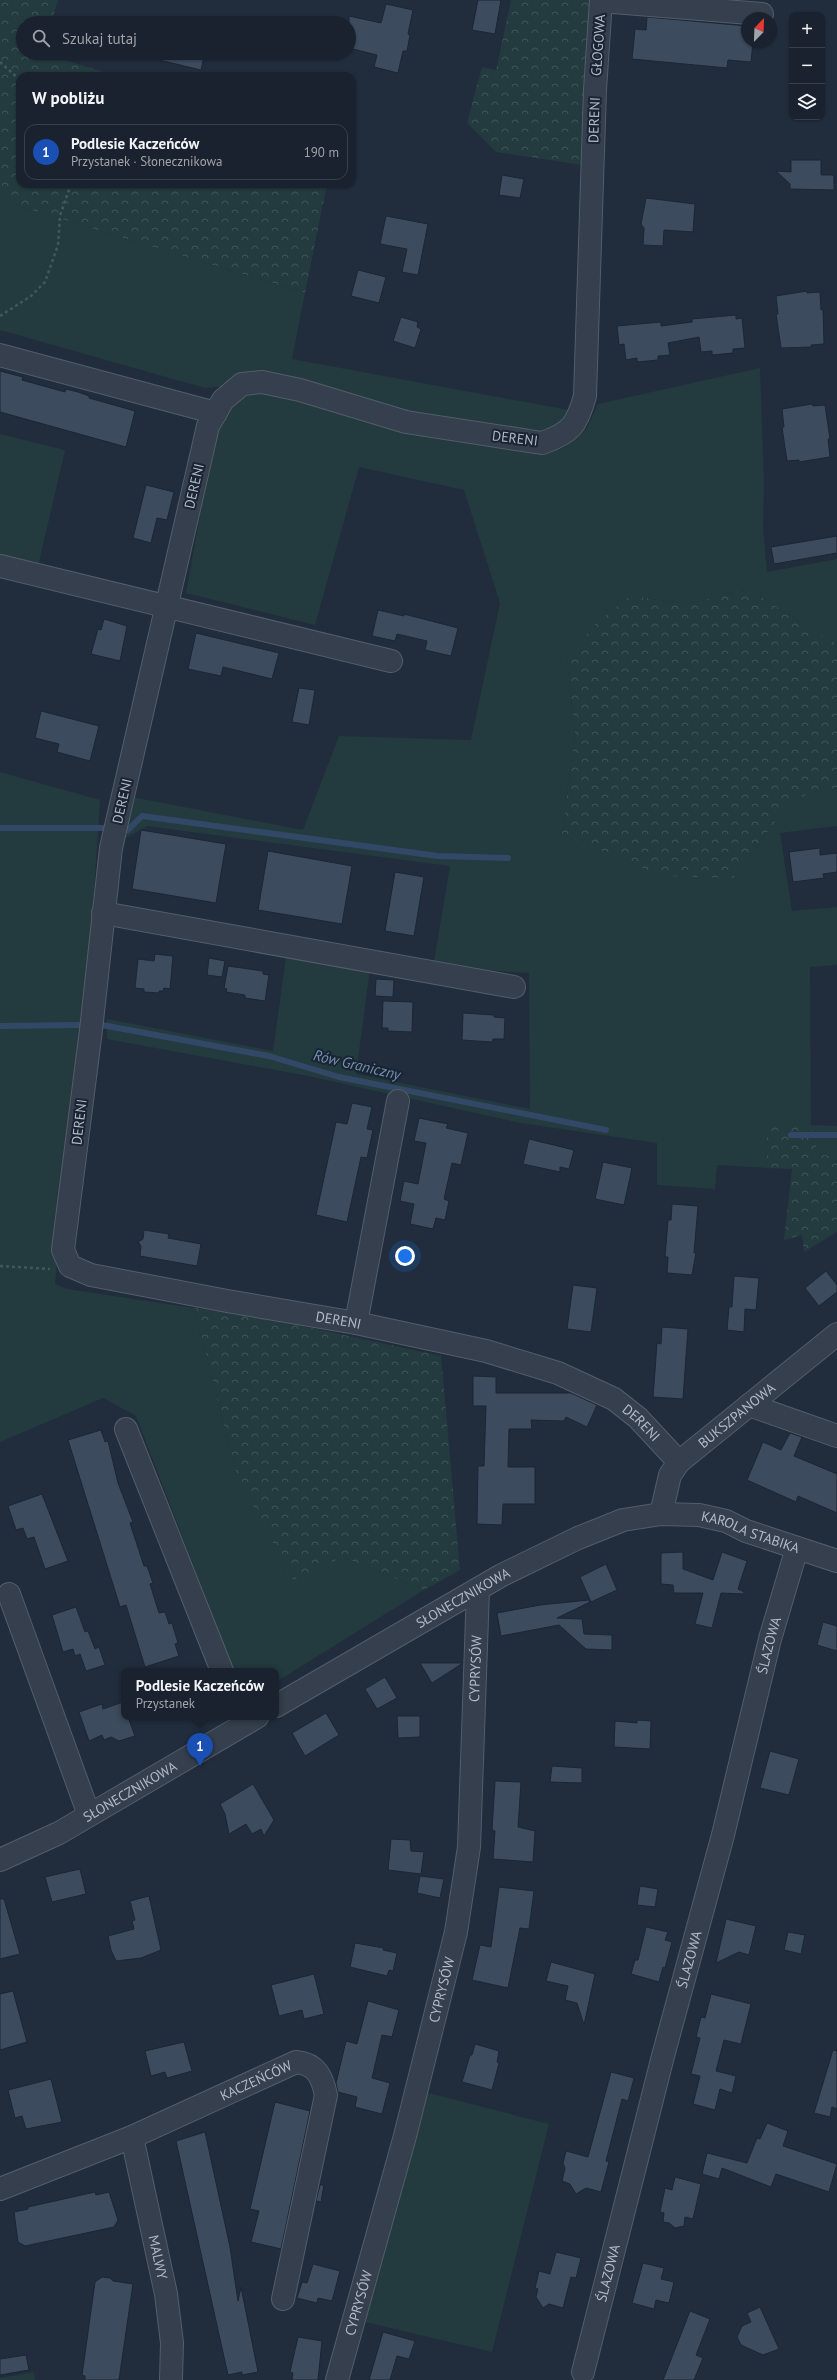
<!DOCTYPE html>
<html lang="pl">
<meta charset="utf-8">
<style>
body{margin:0;font-family:"PT Sans",sans-serif;background:#262f3a;color:#f1f3f6}
.controls{position:absolute;right:12px;top:12px;display:grid;overflow:hidden;border-radius:8px;box-shadow:0 1px 3px #0004}
.controls button{width:36px;height:36px;display:grid;place-items:center;padding:0;border:0;border-bottom:1px solid #373f4a;background:#19222e;color:#f1f3f6;font:20px sans-serif}
.compass{position:absolute;left:741px;top:12px;width:36px;height:36px;border-radius:50%;background:#19222e;box-shadow:0 1px 3px #0004;rotate:23deg}
.you{position:absolute;left:405px;top:1256px;width:14px;height:14px;margin:-10px;border:3px solid #fff;border-radius:50%;background:#1a73e8;box-shadow:0 0 0 6px #1a73e833}
.badge{display:grid;place-items:center;width:26px;height:26px;border-radius:50%;background:#8bbbb9;color:#fff;font-size:13px;font-weight:700}
.pin{position:absolute;translate:-50% -33px;filter:drop-shadow(0 1px 2px #0008)}
.pin::after{content:'';position:absolute;top:21px;width:14px;height:12px;background:inherit;clip-path:polygon(0 0,100% 0,50% 100%)}
.popup{position:absolute;left:121px;top:1668px;width:158px;height:52px;box-sizing:border-box;display:grid;place-content:center;border-radius:8px;background:#19222e;filter:drop-shadow(0 1px 3px #0005);font-size:13px;white-space:nowrap;color:#9fa4aa}
.popup b{font-size:15px;color:#f1f3f6}
.popup::after{content:'';position:absolute;left:50%;top:100%;margin-left:-8px;border:8px solid transparent;border-top-color:#19222e}
.list{margin:0;padding:0;list-style:none}
h2{display:flex;justify-content:space-between;align-items:center;height:52px;margin:0;padding:0 16px;font-size:17px}
h2 small{font-size:13px;font-weight:400;color:#9fa4aa}
.list li{display:grid;grid-template-columns:26px 1fr auto;gap:12px;align-items:center;box-sizing:border-box;height:56px;margin:0 8px 8px;padding:0 8px;border:1px solid #373f4a;border-radius:12px}
.list b{display:block;font-size:15px;white-space:nowrap}
.list p{margin:0;font-size:13px;white-space:nowrap;color:#9fa4aa}
.list em{font-size:13px;font-style:normal;color:#9fa4aa}
.icon{flex:none;width:22px;height:22px;fill:none;stroke:currentColor;stroke-width:2;stroke-linecap:round;stroke-linejoin:round}
.map{position:relative;flex:none;width:837px;height:2380px;overflow:hidden}
.search{position:absolute;background:#19222e;box-shadow:0 1px 3px #0004;left:16px;top:16px;width:340px;height:44px;display:flex;align-items:center;gap:10px;box-sizing:border-box;padding:0 14px;border-radius:22px;color:#9fa4aa;font-size:15px}
.panel{position:absolute;background:#19222e;box-shadow:0 1px 3px #0004;left:16px;top:72px;width:340px;height:116px;border-radius:12px}
.map>svg:first-child{display:block}
.green{fill:#233b3e}
.forest{fill:url(#forest-crowns)}
.lines{fill:none;stroke-linecap:round;stroke-linejoin:round}
.stream{stroke:#334866;stroke-width:6}
.building{fill:#3c4b5d;stroke:#1c2634}
.minor-casing{stroke:#535d6b;stroke-width:24}
.path{stroke:#40585c;stroke-width:2.5;stroke-dasharray:3 3;stroke-linecap:butt}
.minor{stroke:#353f4d;stroke-width:22}
.labels{text-anchor:middle;stroke-width:4;stroke-linejoin:round;paint-order:stroke}
.street-label{font-size:14px;fill:#b0bac9;stroke:#1a2432}
.water-label{font-size:15px;font-style:italic;fill:#7590b3;stroke:#1a2432}
</style>
<div class="map">
<svg width="837" height="2380" viewBox="0 0 837 2380">
<defs>
<pattern id="forest-crowns" width="20" height="18" patternUnits="userSpaceOnUse"><rect width="20" height="18" fill="#233b3e"/><path d="M2 6a3 3 0 1 1 6 0M12 15a3 3 0 1 1 6 0" fill="none" stroke="#405559"/></pattern>
</defs>
<rect width="100%" height="100%" fill="#212d3d"/>
<path class="green" d="M 0,197 L 25,208 L 305,293 L 292,359 L 569,410 L 560,424 L 536,434 L 226,386 L 205,388 L 0,330 Z
M 760,368 L 764,484 L 763,527 L 767,572 L 837,559 L 837,644 L 746,588 L 690,604 L 630,596 L 567,659 L 575,734 L 562,834 L 733,878 L 789,803 L 826,786 L 837,790 L 837,826 L 780,833 L 792,911 L 837,907 L 837,965 L 810,967 L 811,1125 L 837,1126 L 837,1157 L 818,1154 L 767,1126 L 767,1168 L 717,1165 L 715,1189 L 657,1185 L 657,1143 L 521,1123 L 308,1076 L 107,1039 L 107,1019 L 273,1051 L 286,957 L 370,969 L 356,1074 L 530,1109 L 529,973 L 433,967 L 450,866 L 147,826 L 124,839 L 132,797 L 303,830 L 339,736 L 471,740 L 500,603 L 464,490 L 359,467 L 315,625 L 186,593 L 215,432 L 228,406 L 251,392 L 304,397 L 530,448 L 564,447 L 587,428 L 598,404 Z
M 0,434 L 65,450 L 38,567 L 0,557 Z
M 0,772 L 100,800 L 92,922 L 77,1051 L 55,1284 L 67,1289 L 194,1308 L 237,1476 L 343,1557 L 424,1590 L 276,1682 L 276,1671 L 234,1671 L 136,1416 L 103,1398 L 0,1442 Z
M 421,2091 L 549,2124 L 492,2352 L 361,2321 Z
M 34,2372 L 35,2380 L 0,2380 L 0,2378 Z"/>
<path class="forest" d="M 0,0 L 58,0 L 51,23 L 23,23 L 23,53 L 41,53 L 117,76 L 20,76 L 20,184 L 327,184 L 305,293 L 25,208 L 0,197 Z
M 511,0 L 589,0 L 582,165 L 496,152 L 467,123 L 482,67 L 496,70 Z
M 746,588 L 837,644 L 837,790 L 826,786 L 789,803 L 733,878 L 661,876 L 562,834 L 575,734 L 567,659 L 594,625 L 630,596 L 690,604 Z
M 767,1125 L 811,1125 L 818,1154 L 837,1157 L 837,1232 L 804,1252 L 802,1235 L 784,1240 L 792,1169 L 767,1168 Z
M 194,1308 L 270,1319 L 441,1356 L 460,1570 L 424,1590 L 343,1557 L 293,1580 L 237,1476 Z"/>
<g class="lines">
<path class="stream" d="M 0,828 L 104,828
M 128,830 L 142,816 L 438,856 L 508,858
M 102,1025 L 269,1056 L 339,1077 L 606,1130
M 0,1026 L 78,1025
M 791,1135 L 837,1135"/>
</g>
<path class="building" d="M 478,0 L 501,0 L 495,34 L 472,30 Z
M 386,4 L 413,10 L 408,34 L 410,35 L 407,51 L 403,51 L 398,73 L 374,67 L 377,55 L 349,48 L 349,16 L 381,23 Z
M 647,17 L 747,26 L 747,42 L 753,42 L 751,62 L 728,60 L 727,68 L 632,59 L 635,29 L 646,30 Z
M 155,53 L 205,53 L 201,70 L 155,59 Z
M 791,160 L 821,160 L 821,175 L 834,175 L 834,190 L 790,189 L 790,184 L 776,171 L 791,172 Z
M 502,175 L 524,179 L 520,198 L 499,195 Z
M 646,198 L 695,204 L 693,232 L 664,230 L 663,246 L 643,245 L 644,228 L 641,224 Z
M 386,216 L 428,224 L 418,275 L 402,272 L 407,249 L 380,244 Z
M 358,270 L 386,277 L 379,303 L 351,296 Z
M 807,291 L 807,293 L 820,292 L 821,310 L 823,309 L 824,344 L 811,345 L 812,347 L 781,348 L 776,314 L 778,314 L 776,296 Z
M 736,315 L 736,319 L 742,318 L 745,348 L 733,349 L 733,353 L 712,355 L 712,351 L 701,352 L 699,337 L 668,343 L 670,355 L 658,356 L 658,360 L 637,362 L 637,358 L 626,360 L 624,344 L 619,345 L 617,326 L 661,322 L 661,326 L 692,322 L 692,319 Z
M 401,317 L 418,322 L 417,327 L 421,329 L 415,348 L 393,341 Z
M 0,371 L 23,377 L 22,380 L 65,392 L 66,389 L 78,392 L 89,396 L 89,398 L 135,411 L 126,447 L 0,412 Z
M 812,404 L 813,406 L 825,405 L 830,439 L 828,439 L 830,457 L 799,462 L 799,460 L 787,461 L 782,427 L 784,427 L 782,409 Z
M 146,485 L 174,492 L 167,520 L 157,518 L 151,543 L 133,538 Z
M 837,536 L 837,553 L 774,564 L 771,547 Z
M 378,610 L 404,616 L 404,614 L 458,628 L 451,656 L 425,650 L 427,641 L 397,634 L 395,641 L 372,636 Z
M 104,619 L 127,626 L 120,661 L 91,654 L 98,629 L 101,630 Z
M 196,633 L 279,653 L 272,679 L 223,667 L 221,676 L 188,669 Z
M 299,688 L 315,690 L 309,725 L 292,722 Z
M 41,711 L 99,726 L 90,761 L 57,752 L 59,744 L 35,738 Z
M 141,830 L 226,844 L 216,903 L 132,889 Z
M 820,848 L 820,855 L 837,853 L 837,872 L 823,874 L 824,878 L 793,882 L 789,852 Z
M 268,851 L 352,866 L 342,924 L 258,910 Z
M 395,872 L 424,877 L 414,936 L 385,931 Z
M 155,954 L 173,956 L 170,989 L 164,988 L 163,991 L 159,991 L 159,993 L 144,992 L 144,989 L 135,988 L 138,959 L 154,961 Z
M 209,958 L 225,961 L 222,977 L 207,975 Z
M 228,966 L 263,971 L 263,974 L 269,975 L 265,1001 L 245,998 L 245,995 L 226,992 L 227,989 L 224,988 Z
M 376,979 L 394,980 L 393,997 L 375,996 Z
M 383,1001 L 413,1002 L 412,1032 L 388,1031 L 388,1028 L 382,1028 Z
M 463,1013 L 494,1015 L 494,1017 L 505,1018 L 504,1039 L 493,1039 L 492,1042 L 462,1040 Z
M 352,1103 L 372,1107 L 367,1129 L 373,1130 L 367,1158 L 361,1157 L 347,1222 L 316,1215 L 336,1122 L 347,1124 Z
M 419,1118 L 448,1124 L 446,1128 L 468,1133 L 461,1165 L 452,1163 L 444,1199 L 449,1201 L 445,1220 L 436,1218 L 433,1229 L 410,1224 L 414,1204 L 400,1201 L 404,1181 L 418,1184 L 426,1143 L 414,1141 Z
M 529,1139 L 574,1150 L 569,1169 L 560,1167 L 560,1172 L 523,1164 Z
M 603,1162 L 632,1168 L 624,1205 L 595,1199 Z
M 672,1204 L 698,1206 L 694,1253 L 696,1253 L 692,1275 L 667,1273 L 668,1257 L 665,1257 L 668,1220 L 671,1220 Z
M 144,1230 L 169,1234 L 168,1238 L 201,1244 L 197,1266 L 140,1256 L 141,1246 L 138,1242 L 143,1239 Z
M 826,1271 L 837,1285 L 837,1292 L 819,1306 L 805,1288 Z
M 734,1276 L 759,1278 L 756,1310 L 745,1309 L 744,1332 L 727,1330 L 729,1307 L 732,1307 Z
M 573,1285 L 597,1288 L 591,1332 L 567,1329 Z
M 662,1327 L 688,1329 L 683,1399 L 653,1397 L 657,1343 L 661,1344 Z
M 473,1376 L 496,1377 L 496,1393 L 571,1393 L 597,1405 L 587,1427 L 566,1417 L 564,1421 L 531,1420 L 532,1429 L 509,1429 L 508,1467 L 535,1467 L 535,1504 L 503,1504 L 502,1525 L 477,1524 L 478,1466 L 484,1466 L 486,1406 L 473,1406 Z
M 101,1430 L 105,1442 L 108,1441 L 118,1483 L 133,1522 L 130,1523 L 144,1566 L 147,1566 L 153,1583 L 150,1584 L 159,1613 L 165,1612 L 169,1624 L 172,1623 L 178,1643 L 175,1644 L 179,1656 L 145,1667 L 126,1605 L 120,1607 L 68,1440 Z
M 790,1433 L 802,1437 L 794,1456 L 837,1474 L 837,1513 L 798,1496 L 796,1502 L 747,1480 L 763,1442 L 781,1450 Z
M 42,1494 L 68,1561 L 45,1569 L 34,1537 L 27,1539 L 23,1528 L 16,1530 L 8,1506 Z
M 683,1552 L 683,1569 L 713,1580 L 722,1552 L 747,1561 L 738,1589 L 744,1592 L 744,1594 L 721,1593 L 712,1628 L 695,1624 L 703,1593 L 674,1593 L 673,1585 L 661,1584 L 661,1553 Z
M 606,1564 L 617,1590 L 591,1602 L 580,1577 Z
M 589,1600 L 590,1602 L 557,1618 L 582,1619 L 584,1634 L 612,1635 L 612,1650 L 586,1649 L 559,1625 L 501,1636 L 497,1613 L 540,1605 Z
M 76,1607 L 85,1632 L 88,1631 L 95,1649 L 99,1647 L 105,1665 L 86,1671 L 80,1654 L 75,1656 L 73,1649 L 63,1652 L 52,1615 Z
M 823,1622 L 837,1626 L 837,1651 L 817,1645 Z
M 420,1663 L 463,1663 L 432,1683 Z
M 385,1677 L 397,1698 L 377,1709 L 365,1689 Z
M 123,1702 L 124,1717 L 128,1717 L 135,1736 L 119,1741 L 111,1737 L 104,1740 L 102,1735 L 89,1741 L 79,1712 L 102,1704 L 103,1709 Z
M 326,1713 L 339,1735 L 305,1756 L 292,1733 Z
M 397,1716 L 420,1716 L 420,1737 L 398,1738 Z
M 637,1720 L 651,1721 L 650,1749 L 614,1747 L 615,1721 L 637,1723 Z
M 770,1751 L 799,1759 L 789,1795 L 760,1788 Z
M 552,1766 L 582,1768 L 582,1783 L 550,1782 Z
M 495,1781 L 521,1782 L 518,1827 L 535,1831 L 533,1862 L 493,1859 L 495,1831 L 492,1830 Z
M 253,1784 L 274,1820 L 264,1836 L 261,1829 L 252,1834 L 246,1824 L 229,1834 L 225,1814 L 220,1804 Z
M 391,1839 L 410,1840 L 411,1851 L 424,1852 L 421,1874 L 388,1870 Z
M 80,1869 L 86,1894 L 52,1902 L 45,1877 Z
M 420,1876 L 444,1879 L 440,1898 L 417,1893 Z
M 640,1886 L 658,1889 L 655,1907 L 637,1905 Z
M 499,1887 L 534,1891 L 529,1929 L 520,1928 L 508,1988 L 472,1980 L 480,1945 L 491,1947 Z
M 149,1896 L 161,1950 L 141,1958 L 116,1961 L 111,1950 L 108,1936 L 134,1929 L 132,1921 L 135,1920 L 130,1901 Z
M 0,1899 L 4,1899 L 20,1954 L 0,1959 Z
M 726,1919 L 756,1926 L 749,1955 L 739,1952 L 716,1963 Z
M 646,1927 L 668,1932 L 665,1940 L 672,1942 L 665,1968 L 663,1967 L 659,1982 L 631,1974 L 635,1960 L 638,1960 Z
M 788,1932 L 805,1935 L 801,1954 L 784,1950 Z
M 355,1943 L 384,1948 L 383,1950 L 397,1953 L 393,1971 L 389,1970 L 387,1976 L 350,1967 Z
M 551,1962 L 595,1974 L 584,2025 L 577,2003 L 565,2000 L 568,1986 L 546,1981 Z
M 314,1974 L 324,2014 L 304,2019 L 302,2010 L 279,2016 L 271,1985 Z
M 13,1991 L 27,2042 L 0,2050 L 0,1994 Z
M 711,1994 L 751,2004 L 741,2044 L 724,2040 L 716,2071 L 736,2076 L 732,2093 L 720,2089 L 715,2110 L 693,2104 L 700,2076 L 691,2074 L 700,2038 L 696,2037 L 701,2017 L 705,2018 Z
M 368,2001 L 399,2010 L 392,2037 L 382,2035 L 372,2078 L 390,2083 L 382,2114 L 355,2107 L 357,2097 L 338,2092 L 336,2083 L 346,2041 L 357,2044 Z
M 184,2042 L 192,2071 L 167,2078 L 165,2072 L 151,2076 L 145,2051 Z
M 475,2044 L 499,2051 L 497,2062 L 499,2063 L 492,2090 L 462,2082 L 470,2055 L 472,2055 Z
M 833,2050 L 837,2051 L 837,2109 L 832,2107 L 830,2117 L 814,2113 Z
M 611,2072 L 634,2078 L 628,2101 L 622,2099 L 606,2161 L 609,2162 L 601,2192 L 586,2188 L 576,2194 L 570,2184 L 562,2181 L 565,2168 L 563,2163 L 566,2151 L 588,2157 Z
M 51,2079 L 62,2122 L 26,2129 L 22,2116 L 15,2118 L 8,2090 Z
M 275,2102 L 310,2111 L 281,2249 L 251,2242 L 259,2211 L 250,2209 Z
M 767,2123 L 788,2131 L 783,2146 L 837,2164 L 829,2192 L 776,2174 L 771,2187 L 722,2168 L 719,2179 L 702,2174 L 707,2153 L 747,2163 L 757,2138 L 760,2139 Z
M 205,2132 L 230,2247 L 238,2301 L 241,2287 L 258,2372 L 242,2375 L 242,2372 L 228,2375 L 176,2141 Z
M 675,2177 L 701,2184 L 693,2219 L 685,2217 L 684,2226 L 675,2228 L 669,2223 L 663,2222 L 664,2213 L 660,2212 L 665,2188 L 672,2190 Z
M 320,2185 L 324,2185 L 321,2202 L 316,2201 Z
M 95,2192 L 96,2195 L 109,2192 L 118,2220 L 114,2227 L 25,2246 L 18,2242 L 14,2212 L 28,2209 L 28,2207 Z
M 556,2252 L 581,2258 L 576,2278 L 571,2277 L 563,2308 L 549,2304 L 543,2308 L 536,2297 L 538,2289 L 535,2288 L 539,2271 L 550,2274 Z
M 643,2263 L 664,2268 L 661,2279 L 674,2282 L 669,2303 L 656,2300 L 654,2309 L 632,2303 Z
M 313,2264 L 340,2271 L 332,2301 L 318,2298 L 317,2303 L 297,2298 L 302,2282 L 307,2283 Z
M 102,2277 L 110,2278 L 113,2281 L 133,2284 L 119,2380 L 85,2380 L 85,2376 L 82,2375 L 95,2282 Z
M 760,2307 L 779,2349 L 763,2355 L 741,2345 L 737,2337 L 742,2326 L 751,2322 L 747,2313 Z
M 690,2311 L 710,2319 L 696,2355 L 703,2358 L 694,2380 L 663,2380 Z
M 383,2332 L 415,2341 L 409,2359 L 397,2356 L 390,2380 L 369,2380 Z
M 298,2337 L 322,2341 L 318,2380 L 292,2380 L 293,2373 L 290,2372 Z
M 26,2355 L 29,2370 L 0,2375 L 0,2359 Z"/>
<g class="lines">
<defs>
<g id="minor">
<path id="s1" d="M 601,0 L 595,90 L 585,396 C 577,425 571,433 542,443 L 406,422 L 300,390 L 262,382 L 242,384 L 223,400 L 208,426 L 111,848 L 91,1030 L 63,1250 L 70,1266 L 91,1275 L 227,1301 L 356,1323 L 486,1351 L 558,1373 L 614,1399 L 638,1418 L 679,1462"/>
<path d="M 601,1 L 762,14"/>
<path d="M 0,355 L 216,413"/>
<path d="M 0,566 L 391,661"/>
<path d="M 103,913 L 514,987"/>
<path d="M 356,1323 L 398,1101"/>
<path d="M 749,1405 L 837,1436"/>
<path d="M 126,1429 L 222,1671"/>
<path id="s2" d="M 661,1514 L 670,1475 L 679,1462 L 837,1334"/>
<path d="M 9,1594 L 89,1815"/>
<path id="s3" d="M 276,1706 L 502,1575 L 578,1538 L 623,1520 L 661,1514 L 699,1515 L 726,1521 L 746,1531 L 837,1561"/>
<path id="s4" d="M 0,1860 L 59,1833 L 257,1717"/>
<path id="s5" d="M 132,2137 L 166,2294 L 172,2343 L 171,2380"/>
<path id="s6" d="M 0,2189 L 132,2137 L 296,2062 C 316,2064 322,2076 326,2095 L 283,2299"/>
<path id="s7" d="M 583,2372 L 663,2056 L 723,1835 L 770,1639 L 797,1548"/>
<path id="s8" d="M 337,2380 L 405,2136 L 456,1932 L 469,1847 L 478,1589"/>
</g>
</defs>
<use href="#minor" class="minor-casing"/>
<path class="path" d="M 0,62 L 20,80
M 0,316 L 31,296 L 45,282 L 58,245 L 60,216 L 71,184
M 0,1266 L 50,1269"/>
<use href="#minor" class="minor"/>
</g>
<g class="labels">
<g class="street-label">
<text transform="translate(598 45) rotate(-86)" y="5">GŁOGOWA</text>
<text transform="translate(594 120) rotate(-88)" y="5">DERENI</text>
<text transform="translate(515 438) rotate(7)" y="5">DERENI</text>
<text transform="translate(194 486) rotate(-77)" y="5">DERENI</text>
<text transform="translate(122 801) rotate(-77)" y="5">DERENI</text>
<text transform="translate(79 1122) rotate(-83)" y="5">DERENI</text>
<text dy="5" stroke="none"><textPath href="#s1" startOffset="1956">DERENI</textPath></text>
<text dy="5" stroke="none"><textPath href="#s2" startOffset="130">BUKSZPANOWA</textPath></text>
<text dy="5" stroke="none"><textPath href="#s1" startOffset="2280">DERENI</textPath></text>
<text dy="5" stroke="none"><textPath href="#s3" startOffset="525">KAROLA STABIKA</textPath></text>
<text dy="5" stroke="none"><textPath href="#s3" startOffset="216">SŁONECZNIKOWA</textPath></text>
<text dy="5" stroke="none"><textPath href="#s7" startOffset="750">ŚLAZOWA</textPath></text>
<text dy="5" stroke="none"><textPath href="#s8" startOffset="728">CYPRYSÓW</textPath></text>
<text dy="5" stroke="none"><textPath href="#s4" startOffset="147">SŁONECZNIKOWA</textPath></text>
<text dy="5" stroke="none"><textPath href="#s7" startOffset="426">ŚLAZOWA</textPath></text>
<text dy="5" stroke="none"><textPath href="#s8" startOffset="404">CYPRYSÓW</textPath></text>
<text dy="5" stroke="none"><textPath href="#s6" startOffset="278">KACZEŃCÓW</textPath></text>
<text dy="5" stroke="none"><textPath href="#s5" startOffset="123">MALWY</textPath></text>
<text dy="5" stroke="none"><textPath href="#s7" startOffset="102">ŚLAZOWA</textPath></text>
<text dy="5" stroke="none"><textPath href="#s8" startOffset="80">CYPRYSÓW</textPath></text>
</g>
<g class="water-label">
<text transform="translate(357 1065) rotate(13)" y="5">Rów Graniczny</text>
</g>
</g>
</svg>
<div class="controls">
<button>+</button>
<button>−</button>
<button><svg class="icon" aria-label="layers" viewBox="0 0 24 24"><path d="M12 4l9 5-9 5-9-5zM3 14l9 5 9-5"/></svg></button>
</div>
<svg class="compass" viewBox="-18 -18 36 36"><path d="M0-13l5 13h-10z" fill="#e53935"/><path d="M0 13l5-13h-10z" fill="#9fa4aa"/></svg>
<div class="you"></div>
<div class="pin badge" style="left:200px;top:1766px;background:#1a4fb4">1</div>
<div class="popup"><b>Podlesie Kaczeńców</b>Przystanek</div>
<div class="search"><svg class="icon" aria-label="search" viewBox="0 0 24 24"><circle cx="10" cy="10" r="6"/><path d="M15 15l6 6"/></svg>Szukaj tutaj</div>
<section class="panel">
<h2>W pobliżu<small></small></h2>
<ul class="list">
<li><span class="badge" style="background:#1a4fb4">1</span><div><b>Podlesie Kaczeńców</b><p>Przystanek · Słonecznikowa</p></div><em>190 m</em></li>
</ul>
</section>
</div>
